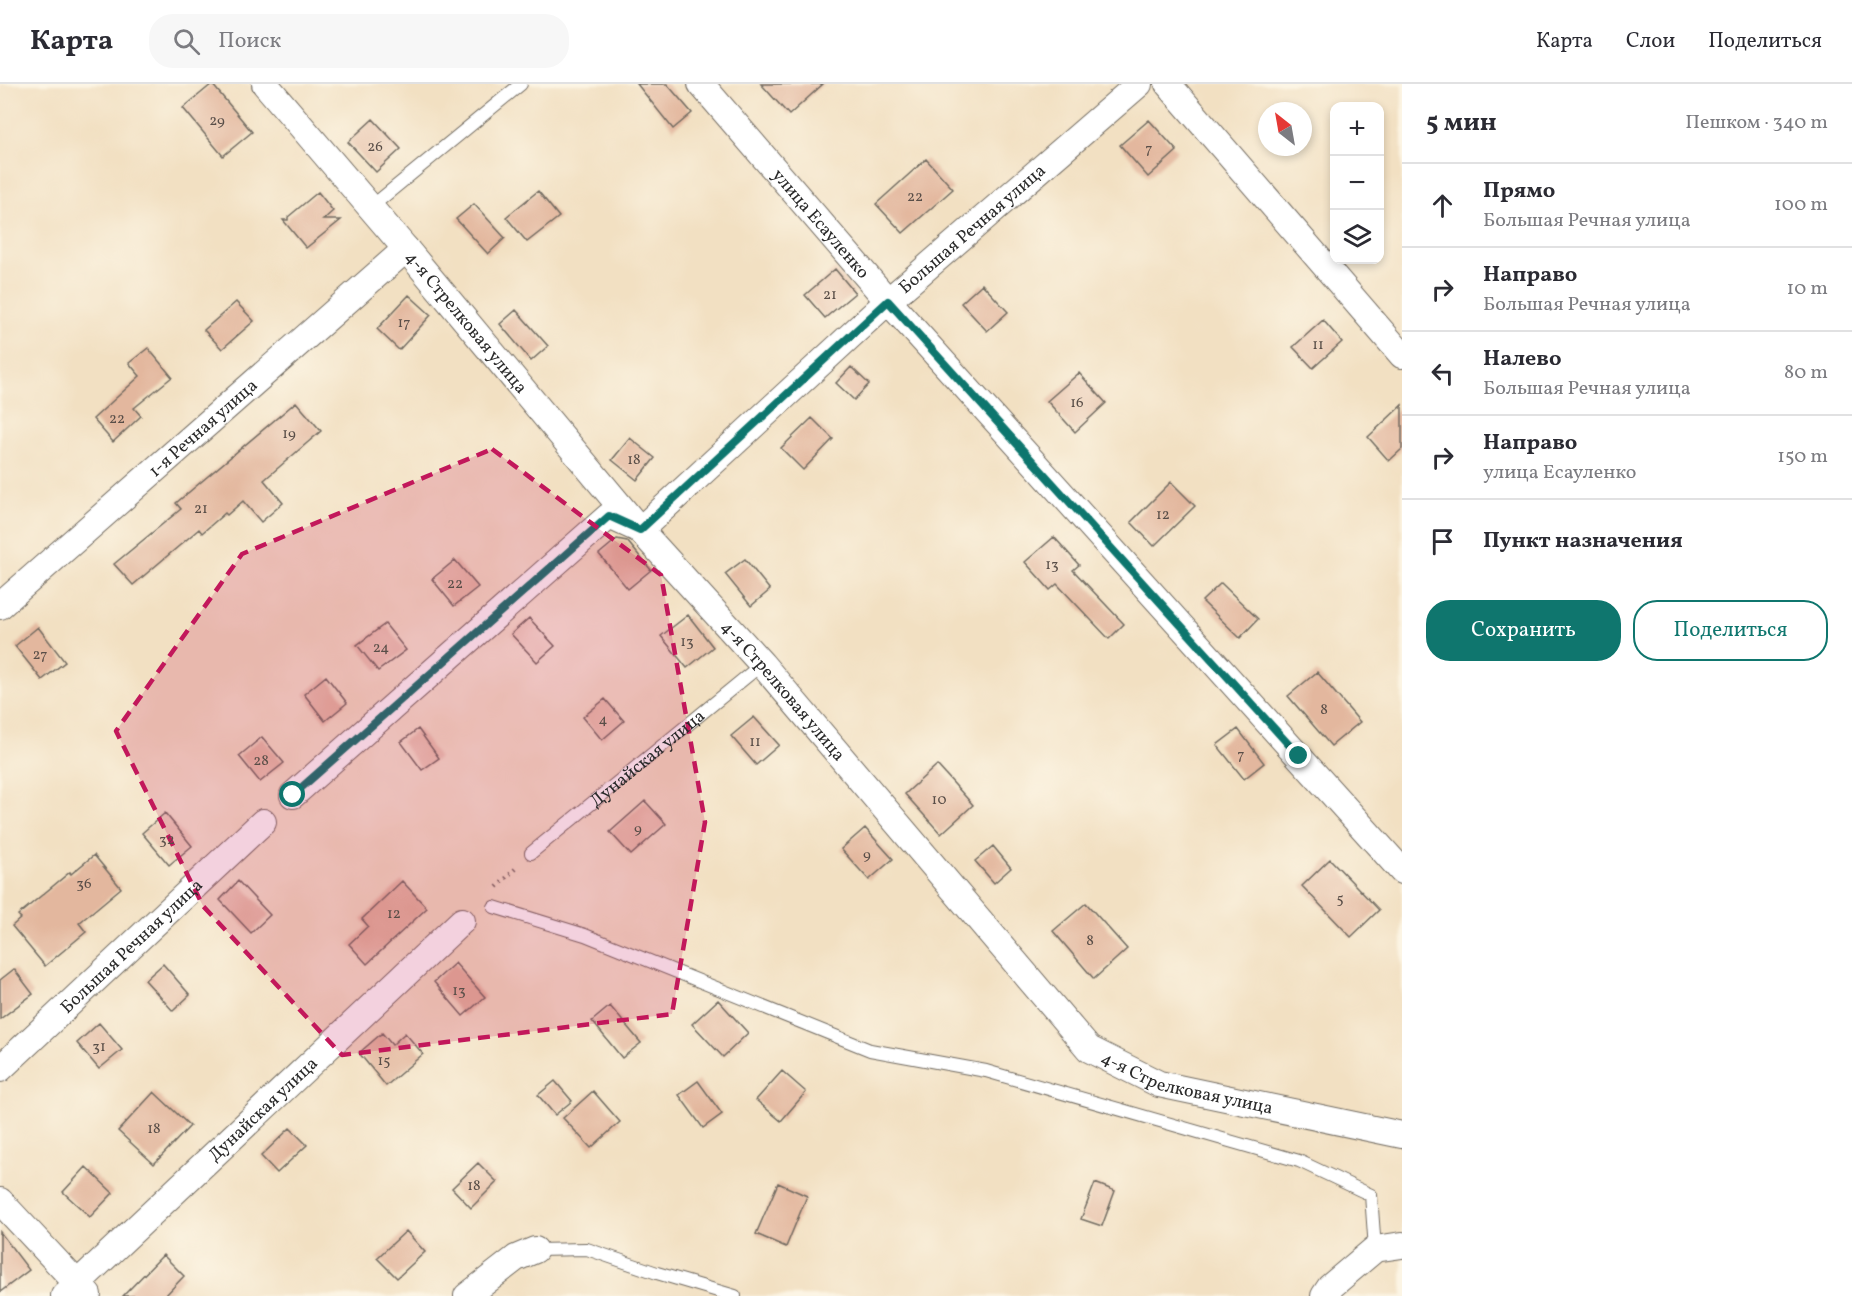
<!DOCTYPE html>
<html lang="ru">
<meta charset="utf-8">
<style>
body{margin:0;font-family:Vollkorn,serif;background:#f7f7f7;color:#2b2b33}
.controls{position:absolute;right:18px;top:18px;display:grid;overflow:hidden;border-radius:12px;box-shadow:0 3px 9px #0003}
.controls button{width:54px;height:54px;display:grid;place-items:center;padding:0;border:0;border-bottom:2px solid #e1e1e2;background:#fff;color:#2b2b33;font:30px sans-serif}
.compass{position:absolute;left:1258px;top:18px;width:54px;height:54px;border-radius:50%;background:#fff;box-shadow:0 3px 9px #0003;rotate:329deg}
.stop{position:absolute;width:18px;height:18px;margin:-14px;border:4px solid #0f766e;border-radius:50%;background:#fff}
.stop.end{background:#0f766e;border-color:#fff;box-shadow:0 2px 6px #0008}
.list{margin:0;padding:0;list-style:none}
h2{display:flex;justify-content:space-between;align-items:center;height:78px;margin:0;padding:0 24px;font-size:26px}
h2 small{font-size:20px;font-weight:400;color:#7c7c81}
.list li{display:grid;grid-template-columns:39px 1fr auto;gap:18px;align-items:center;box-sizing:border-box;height:84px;padding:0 24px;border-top:2px solid #e1e1e2}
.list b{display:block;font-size:22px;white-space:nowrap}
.list p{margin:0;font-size:20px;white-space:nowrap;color:#7c7c81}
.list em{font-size:20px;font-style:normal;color:#7c7c81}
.actions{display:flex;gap:12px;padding:18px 24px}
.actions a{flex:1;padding:14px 0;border:2px solid #0f766e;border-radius:24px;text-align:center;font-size:21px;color:#0f766e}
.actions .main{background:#0f766e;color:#fff}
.icon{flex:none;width:33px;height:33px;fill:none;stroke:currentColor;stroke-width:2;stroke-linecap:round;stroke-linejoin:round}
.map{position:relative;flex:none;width:1402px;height:1212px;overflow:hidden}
header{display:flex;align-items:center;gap:36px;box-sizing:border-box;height:84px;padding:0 30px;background:#fff;border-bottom:2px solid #e1e1e2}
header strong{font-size:28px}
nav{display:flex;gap:33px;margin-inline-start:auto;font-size:21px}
.search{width:420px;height:54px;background:#f7f7f7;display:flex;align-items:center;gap:15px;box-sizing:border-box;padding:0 21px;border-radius:24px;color:#7c7c81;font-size:22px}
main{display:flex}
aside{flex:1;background:#fff}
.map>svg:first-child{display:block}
.building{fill:#e3b79e}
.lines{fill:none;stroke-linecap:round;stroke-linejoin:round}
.service-casing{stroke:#716a60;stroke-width:14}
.minor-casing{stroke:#716a60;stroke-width:28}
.path{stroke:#716a60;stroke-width:4;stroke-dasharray:1.5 4.5;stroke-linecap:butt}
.service{stroke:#fff;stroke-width:12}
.minor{stroke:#fff;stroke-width:26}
.route{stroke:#0f766e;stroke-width:8}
.marked{fill:#c2185b;fill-opacity:0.2;stroke:#c2185b;stroke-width:4.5;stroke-dasharray:12 8;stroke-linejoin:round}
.labels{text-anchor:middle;stroke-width:5;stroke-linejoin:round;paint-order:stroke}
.number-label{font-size:15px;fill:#594e48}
.street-label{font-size:18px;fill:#2b2b2b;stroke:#fcf5e5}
</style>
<header>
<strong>Карта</strong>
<div class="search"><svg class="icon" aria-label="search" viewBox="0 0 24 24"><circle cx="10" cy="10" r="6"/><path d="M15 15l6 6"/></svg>Поиск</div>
<nav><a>Карта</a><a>Слои</a><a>Поделиться</a></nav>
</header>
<main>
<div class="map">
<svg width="1402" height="1212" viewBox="0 0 1402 1212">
<rect width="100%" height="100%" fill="#fcf5e5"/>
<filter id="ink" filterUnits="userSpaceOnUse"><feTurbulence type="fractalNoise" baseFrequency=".0167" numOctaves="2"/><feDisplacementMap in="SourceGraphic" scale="12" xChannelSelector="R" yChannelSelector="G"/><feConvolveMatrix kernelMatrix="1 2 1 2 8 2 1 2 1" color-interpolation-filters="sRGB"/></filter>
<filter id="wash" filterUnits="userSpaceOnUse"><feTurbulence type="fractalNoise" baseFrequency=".008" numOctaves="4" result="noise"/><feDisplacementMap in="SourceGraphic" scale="24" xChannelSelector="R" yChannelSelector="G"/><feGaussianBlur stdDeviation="1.35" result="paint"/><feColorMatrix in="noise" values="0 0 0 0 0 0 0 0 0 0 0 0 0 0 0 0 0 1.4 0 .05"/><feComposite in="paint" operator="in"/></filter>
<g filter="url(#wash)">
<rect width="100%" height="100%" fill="#f2e0c2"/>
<g id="blocks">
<path class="building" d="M 212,0 L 252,48 L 223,72 L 183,24 Z
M 637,0 L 667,0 L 692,29 L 673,45 Z
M 761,0 L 823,0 L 789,31 Z
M 373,35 L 401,65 L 376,88 L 348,58 Z
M 1149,36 L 1177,67 L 1148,93 L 1120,61 Z
M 926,75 L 953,105 L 903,149 L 876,120 Z
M 538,107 L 559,133 L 527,158 L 506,133 Z
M 318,108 L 333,127 L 323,136 L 341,136 L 306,164 L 283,136 L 288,136 L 288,133 Z
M 474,120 L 505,154 L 488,170 L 456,135 Z
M 835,185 L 855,209 L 825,234 L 805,211 Z
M 982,200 L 1008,228 L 987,247 L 961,219 Z
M 409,211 L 431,231 L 399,266 L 377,245 Z
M 236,218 L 254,237 L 222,265 L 204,246 Z
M 516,226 L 548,262 L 531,277 L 500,240 Z
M 1323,236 L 1342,258 L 1313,284 L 1293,263 Z
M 148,264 L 172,293 L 134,324 L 141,332 L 113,358 L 93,335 L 140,292 L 129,279 Z
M 851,283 L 869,300 L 854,316 L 836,299 Z
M 1079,289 L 1106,319 L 1075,348 L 1047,317 Z
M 296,318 L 321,347 L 264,396 L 283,419 L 261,438 L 243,417 L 227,431 L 225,429 L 202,449 L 199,445 L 133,501 L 114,480 L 181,425 L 176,419 Z
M 1402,321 L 1402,365 L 1389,377 L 1368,353 Z
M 812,334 L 833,355 L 803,386 L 781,364 Z
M 630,354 L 655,374 L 637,396 L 612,376 Z
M 1171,398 L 1195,422 L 1154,462 L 1131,438 Z
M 1054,453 L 1079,481 L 1073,486 L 1124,540 L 1109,555 L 1057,500 L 1050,506 L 1025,478 Z
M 617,455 L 627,457 L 651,486 L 628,505 L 599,470 Z
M 745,475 L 770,506 L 751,522 L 725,490 Z
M 455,476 L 478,503 L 454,522 L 432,495 Z
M 1221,499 L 1258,535 L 1240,554 L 1202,517 Z
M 688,531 L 713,563 L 687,584 L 661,552 Z
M 529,534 L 555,562 L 537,578 L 511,550 Z
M 385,540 L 406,566 L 378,587 L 357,561 Z
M 38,543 L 65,578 L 42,596 L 15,562 Z
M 1317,588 L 1360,638 L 1331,662 L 1288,612 Z
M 326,592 L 347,619 L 325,637 L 304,610 Z
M 605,615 L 624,637 L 602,656 L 583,633 Z
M 754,633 L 779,661 L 756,681 L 731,652 Z
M 418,645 L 439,674 L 422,686 L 401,658 Z
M 1238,645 L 1264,679 L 1244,695 L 1217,661 Z
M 262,653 L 284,679 L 260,698 L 239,672 Z
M 937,681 L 973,721 L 941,750 L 905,710 Z
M 645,717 L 666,740 L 631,771 L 610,748 Z
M 165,729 L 192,762 L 169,781 L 142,749 Z
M 865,744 L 893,775 L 869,796 L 841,765 Z
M 993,762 L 1011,784 L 994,799 L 975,777 Z
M 94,771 L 121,804 L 79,839 L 86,848 L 45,882 L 12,842 L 21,834 L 18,831 L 70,788 L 71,790 Z
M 1330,775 L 1379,826 L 1351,853 L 1302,802 Z
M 238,797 L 270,831 L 251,849 L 220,816 Z
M 402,797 L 427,824 L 367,880 L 349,860 L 368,842 L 362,835 Z
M 1086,819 L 1127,865 L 1094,895 L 1053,847 Z
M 455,879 L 485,913 L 463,932 L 434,898 Z
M 163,880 L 190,911 L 173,927 L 145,896 Z
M 14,885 L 33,910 L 0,935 L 0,896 Z
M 718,916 L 748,949 L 723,973 L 692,940 Z
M 610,922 L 641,959 L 622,974 L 592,937 Z
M 99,939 L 122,966 L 99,985 L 77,959 Z
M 382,949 L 392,961 L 405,949 L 423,970 L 386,1002 L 359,969 Z
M 782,987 L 806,1008 L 781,1037 L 756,1016 Z
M 555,997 L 572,1017 L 555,1031 L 538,1011 Z
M 698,997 L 722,1030 L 703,1044 L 679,1011 Z
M 593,1007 L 620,1038 L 591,1064 L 563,1034 Z
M 154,1008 L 190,1042 L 154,1080 L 118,1047 Z
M 290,1044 L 307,1061 L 277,1089 L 261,1072 Z
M 478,1079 L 497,1098 L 471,1124 L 452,1104 Z
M 86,1083 L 113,1109 L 90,1133 L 63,1108 Z
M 778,1099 L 807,1112 L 786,1163 L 756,1150 Z
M 1095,1099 L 1115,1107 L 1102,1142 L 1081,1135 Z
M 406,1147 L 425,1168 L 397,1194 L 377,1174 Z
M 0,1148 L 29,1186 L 0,1208 Z
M 163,1171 L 184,1192 L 165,1212 L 123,1212 Z"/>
</g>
</g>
<g filter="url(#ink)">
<use href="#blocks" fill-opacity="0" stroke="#716a60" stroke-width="1.5"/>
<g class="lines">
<defs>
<g id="service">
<path d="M 371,123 L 521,0"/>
<path id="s1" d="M 531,769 L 762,580"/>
<path d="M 494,823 L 585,851 L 870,966 L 986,987 L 1299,1077 L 1371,1111 L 1375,1165"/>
<path d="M 535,1166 L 587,1165 L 657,1189 L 735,1212"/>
</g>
<g id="minor">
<path id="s2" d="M 265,0 L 406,165 L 640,446 L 762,580 L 1089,965 L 1159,1000 L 1402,1051"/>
<path id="s3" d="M 701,0 L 888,217 L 1402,787"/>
<path d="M 1168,0 L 1402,271"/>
<path id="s4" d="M 0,522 L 406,165"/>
<path id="s5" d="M 293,711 L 609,432 L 640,446 L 888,217 L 1139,0"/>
<path id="s6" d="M 0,985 L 263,738"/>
<path d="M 0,1117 L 88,1211"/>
<path id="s7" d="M 64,1212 L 462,837"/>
<path d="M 467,1212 L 516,1174 L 535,1166"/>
<path d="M 1324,1212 L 1330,1203 L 1375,1165 L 1402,1161"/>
</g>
</defs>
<use href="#service" class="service-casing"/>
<use href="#minor" class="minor-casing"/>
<path class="path" d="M 497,803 L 517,783"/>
<use href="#service" class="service"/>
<use href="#minor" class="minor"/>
</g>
</g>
<g class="lines" filter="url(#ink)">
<path class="route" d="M 293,711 L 609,432 L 640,446 L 888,217 L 1299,672"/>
</g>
<path class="marked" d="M 492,365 L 661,491 L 705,738 L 672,930 L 342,971 L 203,822 L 116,647 L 242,470 Z"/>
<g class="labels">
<g class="number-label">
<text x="217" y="41">29</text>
<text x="375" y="67">26</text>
<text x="1149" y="69">7</text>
<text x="915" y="117">22</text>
<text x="830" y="215">21</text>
<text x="404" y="243">17</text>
<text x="1318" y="265">11</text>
<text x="1077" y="323">16</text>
<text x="117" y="339">22</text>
<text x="289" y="354">19</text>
<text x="634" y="380">18</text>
<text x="201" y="429">21</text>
<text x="1163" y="435">12</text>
<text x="1052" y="485">13</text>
<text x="455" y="504">22</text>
<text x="687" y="562">13</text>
<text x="381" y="568">24</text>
<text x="40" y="575">27</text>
<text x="1324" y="630">8</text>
<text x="603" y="640">4</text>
<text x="755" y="662">11</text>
<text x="1241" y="675">7</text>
<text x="261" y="681">28</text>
<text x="939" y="720">10</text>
<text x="638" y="749">9</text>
<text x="167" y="760">32</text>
<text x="867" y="775">9</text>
<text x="84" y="804">36</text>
<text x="1340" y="819">5</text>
<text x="394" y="834">12</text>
<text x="1090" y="861">8</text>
<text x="459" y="911">13</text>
<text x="99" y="967">31</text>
<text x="384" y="981">15</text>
<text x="154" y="1049">18</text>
<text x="474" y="1106">18</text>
</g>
<g class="street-label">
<text dy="6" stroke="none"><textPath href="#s3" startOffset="184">улица Есауленко</textPath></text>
<text dy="6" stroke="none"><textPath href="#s5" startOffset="904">Большая Речная улица</textPath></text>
<text dy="6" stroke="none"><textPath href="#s2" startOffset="312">4-я Стрелковая улица</textPath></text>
<text dy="6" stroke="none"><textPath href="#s4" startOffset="270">1-я Речная улица</textPath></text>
<text dy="6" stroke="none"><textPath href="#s2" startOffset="798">4-я Стрелковая улица</textPath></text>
<text dy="6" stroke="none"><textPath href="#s1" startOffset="150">Дунайская улица</textPath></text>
<text dy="6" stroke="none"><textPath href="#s6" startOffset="180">Большая Речная улица</textPath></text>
<text dy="6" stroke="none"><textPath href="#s2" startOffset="1374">4-я Стрелковая улица</textPath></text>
<text dy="6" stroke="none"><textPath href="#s7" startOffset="273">Дунайская улица</textPath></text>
</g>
</g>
</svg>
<div class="controls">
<button>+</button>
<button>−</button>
<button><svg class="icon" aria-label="layers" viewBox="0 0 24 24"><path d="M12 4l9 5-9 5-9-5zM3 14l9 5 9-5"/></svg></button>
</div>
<svg class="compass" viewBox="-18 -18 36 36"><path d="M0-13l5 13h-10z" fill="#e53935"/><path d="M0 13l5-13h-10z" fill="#7c7c81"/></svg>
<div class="stop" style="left:293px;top:711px"></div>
<div class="stop end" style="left:1299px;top:672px"></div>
</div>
<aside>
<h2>5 мин<small>Пешком · 340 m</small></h2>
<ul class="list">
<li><svg class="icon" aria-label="ahead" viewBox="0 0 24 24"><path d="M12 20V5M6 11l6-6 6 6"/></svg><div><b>Прямо</b><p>Большая Речная улица</p></div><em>100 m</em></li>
<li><svg class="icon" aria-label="right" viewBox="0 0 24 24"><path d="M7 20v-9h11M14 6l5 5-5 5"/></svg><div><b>Направо</b><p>Большая Речная улица</p></div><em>10 m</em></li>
<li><svg class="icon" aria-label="left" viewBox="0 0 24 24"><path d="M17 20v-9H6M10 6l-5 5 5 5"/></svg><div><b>Налево</b><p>Большая Речная улица</p></div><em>80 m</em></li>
<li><svg class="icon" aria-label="right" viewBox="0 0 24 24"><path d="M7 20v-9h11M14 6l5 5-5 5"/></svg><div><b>Направо</b><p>улица Есауленко</p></div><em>150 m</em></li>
<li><svg class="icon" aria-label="arrive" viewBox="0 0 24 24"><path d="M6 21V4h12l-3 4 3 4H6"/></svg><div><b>Пункт назначения</b></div></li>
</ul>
<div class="actions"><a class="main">Сохранить</a><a>Поделиться</a></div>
</aside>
</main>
